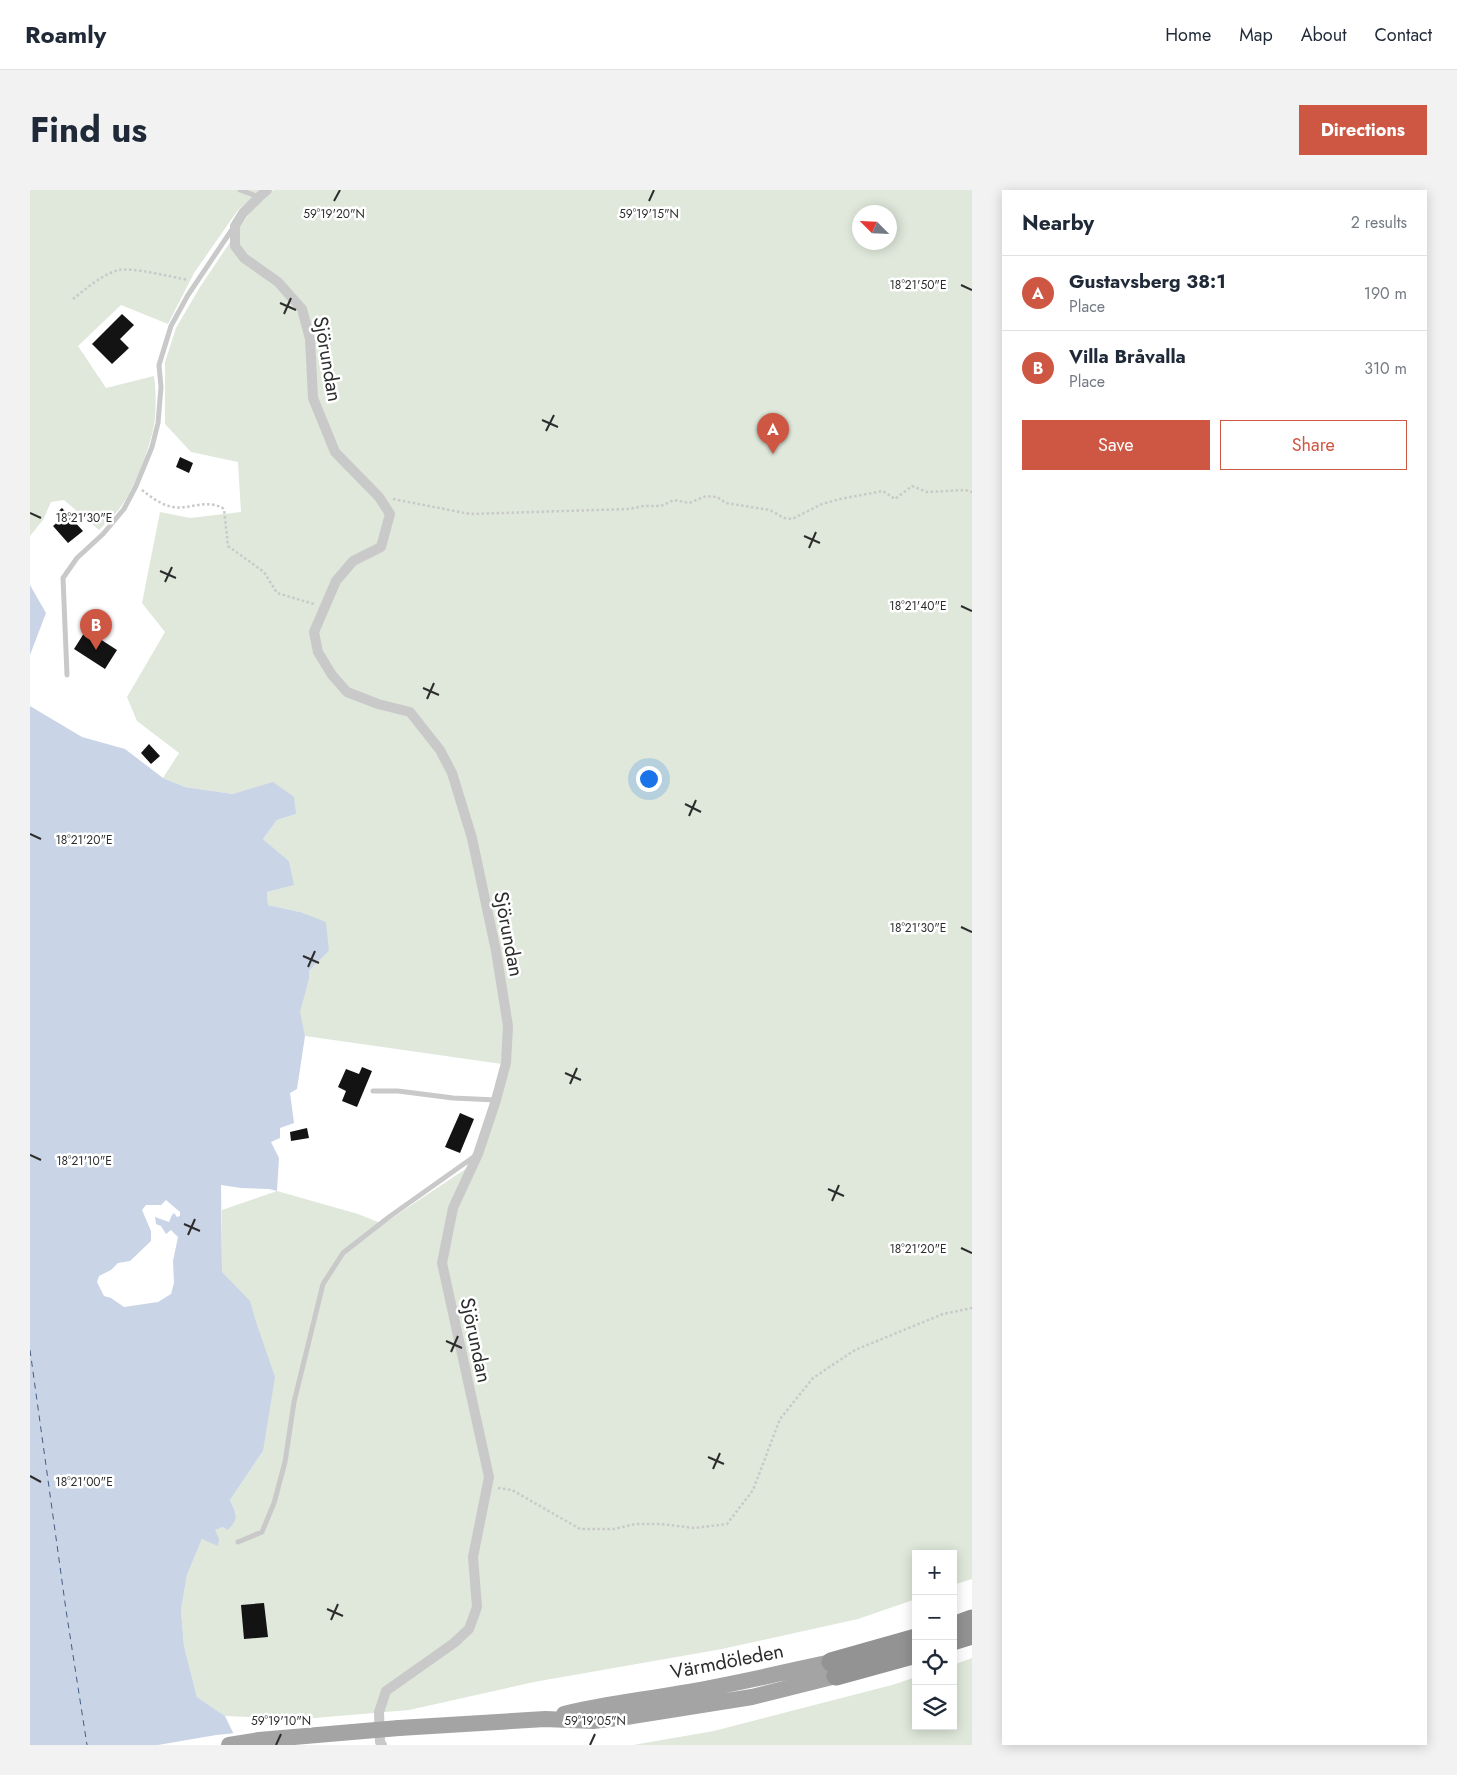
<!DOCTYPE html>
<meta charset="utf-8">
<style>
body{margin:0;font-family:Jost,sans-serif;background:#f2f2f3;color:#1f2937}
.controls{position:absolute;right:15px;bottom:15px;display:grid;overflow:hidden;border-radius:0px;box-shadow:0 2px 12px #0003}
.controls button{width:45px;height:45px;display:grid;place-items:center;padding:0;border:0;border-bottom:1px solid #e0e1e3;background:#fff;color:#1f2937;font:25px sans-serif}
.compass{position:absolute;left:822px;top:15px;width:45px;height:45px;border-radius:50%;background:#fff;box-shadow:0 2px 12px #0003;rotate:294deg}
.you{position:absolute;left:618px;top:588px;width:18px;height:18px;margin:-12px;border:4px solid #fff;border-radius:50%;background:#1a73e8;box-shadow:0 0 0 8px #1a73e833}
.badge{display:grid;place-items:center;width:32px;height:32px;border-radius:50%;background:#ce5743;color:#fff;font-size:16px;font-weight:700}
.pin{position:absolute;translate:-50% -41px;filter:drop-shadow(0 1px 2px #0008)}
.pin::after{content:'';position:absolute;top:26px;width:18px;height:15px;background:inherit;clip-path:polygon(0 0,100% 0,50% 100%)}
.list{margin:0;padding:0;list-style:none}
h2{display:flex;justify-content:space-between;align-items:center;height:65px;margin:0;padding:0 20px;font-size:21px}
h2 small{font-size:16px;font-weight:400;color:#747a83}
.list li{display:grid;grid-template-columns:32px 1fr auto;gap:15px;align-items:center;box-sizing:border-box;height:75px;padding:0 20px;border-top:1px solid #e0e1e3}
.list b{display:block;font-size:19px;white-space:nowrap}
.list p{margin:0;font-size:16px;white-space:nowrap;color:#747a83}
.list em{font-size:16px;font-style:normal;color:#747a83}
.actions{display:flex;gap:10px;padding:15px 20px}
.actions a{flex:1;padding:11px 0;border:1px solid #ce5743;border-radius:0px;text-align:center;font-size:18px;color:#ce5743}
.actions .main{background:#ce5743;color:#fff}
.icon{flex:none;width:28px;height:28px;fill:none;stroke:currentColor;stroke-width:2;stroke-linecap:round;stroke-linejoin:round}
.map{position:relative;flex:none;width:942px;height:1555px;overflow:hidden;border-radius:0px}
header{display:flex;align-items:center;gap:30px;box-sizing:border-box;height:70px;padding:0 25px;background:#fff;border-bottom:1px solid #e0e1e3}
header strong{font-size:24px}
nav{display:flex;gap:28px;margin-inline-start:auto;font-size:18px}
.intro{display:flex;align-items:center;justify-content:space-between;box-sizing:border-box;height:120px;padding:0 30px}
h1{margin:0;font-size:35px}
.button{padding:12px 22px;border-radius:0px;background:#ce5743;color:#fff;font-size:18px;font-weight:700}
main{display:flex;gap:30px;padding:0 30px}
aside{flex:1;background:#fff;border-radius:0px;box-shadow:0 2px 12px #0003}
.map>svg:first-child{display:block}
.green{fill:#dfe8db;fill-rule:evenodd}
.water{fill:#c9d4e6;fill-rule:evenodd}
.pier{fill:#fff}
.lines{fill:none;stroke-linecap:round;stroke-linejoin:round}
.ferry{stroke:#455d83;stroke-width:1;stroke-dasharray:6 5;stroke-linecap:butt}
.building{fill:#131313}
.path{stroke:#c9c9c9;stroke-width:2.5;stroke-dasharray:2.5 2.5;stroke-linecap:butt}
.lane{stroke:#c9c9c9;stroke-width:5}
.street{stroke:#c9c9c9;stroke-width:10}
.primary{stroke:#a4a4a4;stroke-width:16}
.highway{stroke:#939393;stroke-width:19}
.primary-bridge{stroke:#a4a4a4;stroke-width:16}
.ticks{fill:none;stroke:#2c2c2c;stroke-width:2}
.labels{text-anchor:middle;stroke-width:5;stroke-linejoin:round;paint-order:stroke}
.street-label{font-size:20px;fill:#2c2c2c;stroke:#fff}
.ticks-label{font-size:12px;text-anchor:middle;fill:#2c2c2c;stroke:#fff;stroke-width:5;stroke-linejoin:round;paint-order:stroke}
</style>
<header>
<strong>Roamly</strong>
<nav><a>Home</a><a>Map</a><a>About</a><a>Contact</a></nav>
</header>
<div class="intro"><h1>Find us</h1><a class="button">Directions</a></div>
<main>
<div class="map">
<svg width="942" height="1555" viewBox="0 0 942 1555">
<rect width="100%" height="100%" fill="#fff"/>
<path class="green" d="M 0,0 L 230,0 L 208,20 L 164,83 L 138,134 L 91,115 L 48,156 L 76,198 L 124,186 C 126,200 126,214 125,228 C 123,251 104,300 90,318 C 84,326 76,333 69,340 L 34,310 L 21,312 L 13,330 L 0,346 Z
M 244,0 L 942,0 L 942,1389 L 923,1395 L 923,1364 L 886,1364 L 886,1409 L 828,1429 L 692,1459 L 504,1492 L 379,1520 L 273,1529 L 195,1526 L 167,1507 L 154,1456 L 151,1420 L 157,1385 L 172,1349 L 184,1340 L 193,1337 L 206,1324 L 200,1310 L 233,1261 L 192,1082 L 192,1020 L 247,1001 L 328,1024 L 353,1034 L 449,970 L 479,875 L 275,846 L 269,822 L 279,789 L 279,781 L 299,761 L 270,722 L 238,715 L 237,702 L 263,695 L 259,671 L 233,649 L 247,630 L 266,624 L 243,593 L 203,604 L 155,597 L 133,588 L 149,563 L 107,531 L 97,507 L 135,442 L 112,413 L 130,322 L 160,328 L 211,322 L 208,272 L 161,262 L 135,234 L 135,172 L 146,138 L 170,97 L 221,21 L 236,4 ZM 829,22 L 859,22 L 859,52 L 829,52 Z
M 942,1468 L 942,1555 L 603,1555 L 684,1541 L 862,1495 L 886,1487 L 886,1536 L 923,1536 L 923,1475 Z"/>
<path class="water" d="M 0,395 L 16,423 L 0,465 Z
M 0,516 L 52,547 L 95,559 L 133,588 L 155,597 L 203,604 L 243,592 L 264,607 L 266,624 L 247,630 L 233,649 L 259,671 L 264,695 L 237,702 L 238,715 L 270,722 L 296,732 L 299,761 L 279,781 L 279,789 L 270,822 L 275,846 L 267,899 L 260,903 L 264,933 L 250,938 L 250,948 L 241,952 L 249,968 L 247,1001 L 239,999 L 211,998 L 191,995 L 192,1082 L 220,1111 L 226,1132 L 245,1187 L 233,1261 L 200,1310 C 206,1324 210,1327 198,1340 L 193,1337 L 185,1340 L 189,1349 L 188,1356 L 172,1349 L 157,1385 L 151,1420 L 154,1456 L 167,1507 L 195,1526 L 209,1555 L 0,1555 ZM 136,1010 L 150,1022 L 150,1026 L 147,1027 L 144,1023 L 142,1025 L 139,1032 L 125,1027 L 126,1034 L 131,1036 L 136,1044 L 141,1040 L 148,1047 L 143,1071 L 144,1093 L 141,1104 L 128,1112 L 94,1117 L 81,1108 L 74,1106 L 67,1092 L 69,1086 L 81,1080 L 88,1073 L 100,1071 L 121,1051 L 121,1041 L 112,1020 L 116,1015 L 131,1015 Z"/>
<path class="pier" d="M 206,1543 L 211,1555 L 128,1555 L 186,1545 Z"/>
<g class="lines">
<path class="ferry" d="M 0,1160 L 36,1420 L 57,1555"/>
</g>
<path class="building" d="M 92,124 L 104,135 L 90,149 L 99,158 L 82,174 L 62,154 Z
M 150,267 L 163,273 L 159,283 L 146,277 Z
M 32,318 L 53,341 L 38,353 L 23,336 L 30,330 L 25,324 Z
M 56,440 L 87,460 L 75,479 L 44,459 Z
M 119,554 L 130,566 L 121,574 L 111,563 Z
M 332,877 L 342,881 L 327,917 L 312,911 L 316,901 L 308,897 L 316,879 L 329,884 Z
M 430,923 L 444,929 L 430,963 L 415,957 Z
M 277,938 L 279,948 L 261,951 L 260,942 Z
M 234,1413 L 238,1447 L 214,1449 L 211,1415 Z"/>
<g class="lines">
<path class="path" d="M 43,109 C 56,99 72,84 89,80 C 100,77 144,87 158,90
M 112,300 C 121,307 131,315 143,317 C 159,320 178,308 194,319 L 198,356 L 234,382 L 247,403 L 284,414
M 363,309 L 440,324 L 599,319 L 614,316 L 631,316 L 644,310 L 659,313 L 676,306 L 687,307 L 696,313 L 740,320 L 754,328 L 762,329 L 792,314 L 810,309 L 853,301 L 865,309 L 882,296 L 897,302 L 935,300 L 942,302
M 468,1298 L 482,1300 L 550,1339 L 584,1339 L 605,1334 L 631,1334 L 664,1338 L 697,1334 L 723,1300 L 750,1229 L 783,1188 L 825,1160 L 913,1124 L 942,1118"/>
<path class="lane" d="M 210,0 L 229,7
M 37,485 L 33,388 L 47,368 L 73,344 L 94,319 L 106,296 L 122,257 L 128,233 L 131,197 L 129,175 L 141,136 L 158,105 L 203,38
M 343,901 L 368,901 L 423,908 L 466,910
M 208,1352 L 232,1342 L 244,1313 L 255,1272 L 264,1212 L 293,1094 L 313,1063 L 359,1027 L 445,966"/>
<path class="street" d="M 237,0 L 229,7 L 213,23 L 205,36 L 205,56 L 214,68 L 248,92 L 272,119 L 280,149 L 283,208 L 305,262 L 349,307 L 360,324 L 351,357 L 323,371 L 306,391 L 284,442 L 288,462 L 302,485 L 317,502 L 348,514 L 380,522 L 410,560 L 422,583 L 442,648 L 466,761 L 478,836 L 476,873 L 466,910 L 448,964 L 423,1018 L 412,1073 L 459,1287 L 443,1367 L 447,1417 L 439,1439 L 424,1453 L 356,1501 L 349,1522 L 350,1552 L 352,1555"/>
<path class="primary" d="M 534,1524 C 573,1514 612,1510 651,1503 C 701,1495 751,1483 801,1472
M 369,1538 L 515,1529 L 563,1531 L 596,1527 L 722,1507 L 806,1486"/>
<path class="highway" d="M 923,1436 L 942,1429
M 923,1451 L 942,1445
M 801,1472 L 886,1448
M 806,1486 L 886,1464"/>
<path class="primary-bridge" d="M 199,1555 L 229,1550 L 369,1538"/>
</g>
<path class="ticks" d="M 304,11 L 310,0M 619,11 L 624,0M 931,95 L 942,100M 250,113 L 266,120M 254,124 L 261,108M 512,230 L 528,237M 516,241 L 524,225M 0,323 L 11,328M 774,346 L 790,353M 779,358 L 786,342M 130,381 L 146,388M 135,392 L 142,377M 931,416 L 942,421M 393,498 L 409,505M 397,509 L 404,493M 655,614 L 671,622M 659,626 L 666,610M 0,644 L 11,649M 931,737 L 942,742M 273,766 L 289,773M 278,777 L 285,761M 535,883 L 551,890M 540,894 L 547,878M 0,965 L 11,970M 798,999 L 814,1006M 802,1011 L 809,995M 154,1034 L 170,1041M 158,1045 L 165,1029M 931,1058 L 942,1063M 416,1151 L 432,1158M 421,1162 L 428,1146M 678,1267 L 694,1274M 683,1279 L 690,1263M 0,1286 L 11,1292M 297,1419 L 313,1426M 301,1430 L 308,1414M 246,1555 L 251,1544M 560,1555 L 565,1544"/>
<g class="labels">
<g class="street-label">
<text transform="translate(298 169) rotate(80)" y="7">Sjörundan</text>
<text transform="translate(479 744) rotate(79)" y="7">Sjörundan</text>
<text transform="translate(446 1150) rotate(78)" y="7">Sjörundan</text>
<text transform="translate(697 1471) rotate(-11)" y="7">Värmdöleden</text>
</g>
</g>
<g class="ticks-label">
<text x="304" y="28">59°19'20"N</text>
<text x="619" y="28">59°19'15"N</text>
<text x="888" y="99">18°21'50"E</text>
<text x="54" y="332">18°21'30"E</text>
<text x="888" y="420">18°21'40"E</text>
<text x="54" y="654">18°21'20"E</text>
<text x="888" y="742">18°21'30"E</text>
<text x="54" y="975">18°21'10"E</text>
<text x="888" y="1063">18°21'20"E</text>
<text x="54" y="1296">18°21'00"E</text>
<text x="251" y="1535">59°19'10"N</text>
<text x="565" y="1535">59°19'05"N</text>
</g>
</svg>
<div class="controls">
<button>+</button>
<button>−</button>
<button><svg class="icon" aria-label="locate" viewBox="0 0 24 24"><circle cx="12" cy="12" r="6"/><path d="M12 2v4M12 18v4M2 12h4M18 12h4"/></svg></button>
<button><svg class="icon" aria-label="layers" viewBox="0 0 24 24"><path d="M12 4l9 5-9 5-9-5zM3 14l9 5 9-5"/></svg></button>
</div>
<svg class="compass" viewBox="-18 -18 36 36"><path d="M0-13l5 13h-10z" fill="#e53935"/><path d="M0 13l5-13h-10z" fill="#747a83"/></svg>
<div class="you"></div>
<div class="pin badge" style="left:743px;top:264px">A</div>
<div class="pin badge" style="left:66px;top:460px">B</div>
</div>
<aside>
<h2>Nearby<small>2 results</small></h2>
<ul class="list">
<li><span class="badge">A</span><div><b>Gustavsberg 38:1</b><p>Place</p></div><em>190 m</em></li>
<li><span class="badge">B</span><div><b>Villa Bråvalla</b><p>Place</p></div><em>310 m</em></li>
</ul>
<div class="actions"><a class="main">Save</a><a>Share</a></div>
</aside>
</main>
